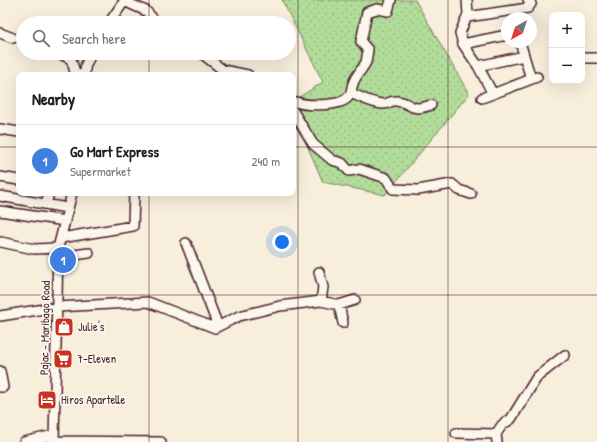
<!DOCTYPE html>
<meta charset="utf-8">
<style>
body{margin:0;font-family:"Patrick Hand",sans-serif;background:#f2f2f2;color:#202124}
.controls{position:absolute;right:12px;top:12px;display:grid;overflow:hidden;border-radius:8px;box-shadow:0 4px 16px #0002}
.controls button{width:36px;height:36px;display:grid;place-items:center;padding:0;border:0;border-bottom:1px solid #e0e0e0;background:#fff;color:#202124;font:20px sans-serif}
.compass{position:absolute;left:501px;top:12px;width:36px;height:36px;border-radius:50%;background:#fff;box-shadow:0 4px 16px #0002;rotate:219deg}
.you{position:absolute;left:282px;top:242px;width:14px;height:14px;margin:-10px;border:3px solid #fff;border-radius:50%;background:#1a73e8;box-shadow:0 0 0 6px #1a73e833}
.badge{display:grid;place-items:center;width:26px;height:26px;border-radius:50%;background:#c8321e;color:#fff;font-size:13px;font-weight:700}
.pin{position:absolute;translate:-50% -50%;border:2px solid #fff;box-shadow:0 1px 4px #0006}
.list{margin:0;padding:0;list-style:none}
h2{display:flex;justify-content:space-between;align-items:center;height:52px;margin:0;padding:0 16px;font-size:17px}
h2 small{font-size:13px;font-weight:400;color:#757577}
.list li{display:grid;grid-template-columns:26px 1fr auto;gap:12px;align-items:center;box-sizing:border-box;height:72px;padding:0 16px;border-top:1px solid #e0e0e0}
.list b{display:block;font-size:15px;white-space:nowrap}
.list p{margin:0;font-size:13px;white-space:nowrap;color:#757577}
.list em{font-size:13px;font-style:normal;color:#757577}
.icon{flex:none;width:22px;height:22px;fill:none;stroke:currentColor;stroke-width:2;stroke-linecap:round;stroke-linejoin:round}
.map{position:relative;flex:none;width:597px;height:442px;overflow:hidden}
.search{position:absolute;background:#fff;box-shadow:0 4px 16px #0002;left:16px;top:16px;width:280px;height:44px;display:flex;align-items:center;gap:10px;box-sizing:border-box;padding:0 14px;border-radius:22px;color:#757577;font-size:15px}
.panel{position:absolute;background:#fff;box-shadow:0 4px 16px #0002;left:16px;top:72px;width:280px;height:124px;border-radius:8px}
.map>svg:first-child{display:block}
.grass{fill:url(#grass-dots);stroke:#7e7e62}
.lines{fill:none;stroke-linecap:round;stroke-linejoin:round}
.minor-casing{stroke:#4a1f2b;stroke-width:12}
.minor{stroke:#fbf7ec;stroke-width:9}
.grid{fill:none;stroke:#4a1f2b;stroke-width:1;stroke-opacity:0.55}
.labels{text-anchor:middle;stroke-width:3.5;stroke-linejoin:round;paint-order:stroke}
.poi-label{font-size:12px;fill:#4a1f2b;stroke:#fbf7ec;text-anchor:start}
.street-label{font-size:12px;fill:#4a1f2b;stroke:#fbf7ec}
</style>
<div class="map">
<svg width="597" height="442" viewBox="0 0 597 442">
<defs>
<pattern id="grass-dots" width="8" height="8" patternUnits="userSpaceOnUse"><rect width="8" height="8" fill="#b1dc99"/><path d="M2 2h.1M6 6h.1" fill="none" stroke="#9abc84" stroke-width="1.8" stroke-linecap="round"/></pattern>
</defs>
<rect width="100%" height="100%" fill="#f8eedc"/>
<filter id="ink" filterUnits="userSpaceOnUse"><feTurbulence type="fractalNoise" baseFrequency=".025" numOctaves="2"/><feDisplacementMap in="SourceGraphic" scale="8" xChannelSelector="R" yChannelSelector="G"/><feConvolveMatrix kernelMatrix="1 2 1 2 8 2 1 2 1" color-interpolation-filters="sRGB"/></filter>
<g filter="url(#ink)">
<path class="grass" d="M 282,0 L 415,0 L 469,94 L 385,195 L 323,182 L 293,113 L 293,101 L 323,82 Z"/>
<g class="lines">
<defs>
<path id="minor" d="M 467,0 L 468,14 L 460,33 L 463,44 L 478,66 L 493,94
M 124,1 L 146,11 L 157,23
M 467,17 L 528,8 L 531,4 L 528,0
M 109,23 L 125,0
M 0,33 L 13,38
M 520,42 L 531,79
M 463,44 L 507,35
M 58,53 L 71,59 L 75,72 L 78,75
M 201,53 L 223,70 L 248,75
M 582,58 L 597,58
M 478,66 L 524,56
M 84,75 L 86,64 L 92,53
M 351,93 C 360,97 373,104 384,104 C 388,104 392,100 396,101 C 414,102 407,113 431,105
M 482,98 L 537,77
M 293,103 L 296,102 C 307,106 342,107 349,96 C 352,93 351,88 353,84 C 355,76 362,70 366,62 C 367,59 367,54 368,50 L 361,42 L 367,12 L 377,9 L 388,11 L 391,0
M 293,111 L 313,144 L 332,160 L 342,163 L 349,171 L 359,169 L 386,178 L 393,189 L 418,190 L 452,184 L 459,190 L 471,194
M 0,129 L 19,132
M 0,177 L 19,180
M 0,196 L 67,208
M 46,204 L 49,193
M 0,211 L 65,221
M 61,238 L 133,226 L 134,193
M 1,242 L 34,249 L 58,248
M 186,243 L 218,326
M 59,257 L 89,253
M 319,272 L 323,287 L 321,301
M 339,305 L 343,323
M 0,316 L 57,307 L 148,302 L 215,328 L 239,316 L 280,306 L 321,301 L 339,305 L 355,300
M 0,371 L 3,387 L 0,387
M 456,433 L 496,434
M 54,441 L 161,442
M 24,442 L 54,435
M 54,442 L 58,248 L 72,193
M 497,442 L 496,434 L 502,425 L 511,419 L 537,377 L 565,355"/>
</defs>
<use href="#minor" class="minor-casing"/>
<use href="#minor" class="minor"/>
</g>
</g>
<path class="grid" d="M 149,0 L 149,23M 298,0 L 298,442M 448,0 L 448,442M 149,53 L 149,75M 0,147 L 19,147M 293,147 L 597,147M 149,193 L 149,442M 0,295 L 597,295"/>
<defs>
<symbol id="shop-square" viewBox="-11 -11 22 22"><rect x="-9" y="-9" width="18" height="18" rx="4" fill="#c8321e" stroke="#fbf7ec"/><path d="M-5-2.5h2.3a2.7 3.5 0 0 1 5.4 0H5L5.5 6h-11ZM-1.5-2.5h3a1.5 2.3 0 0 0-3 0Z" fill="#fff"/></symbol>
<symbol id="supermarket-square" viewBox="-11 -11 22 22"><rect x="-9" y="-9" width="18" height="18" rx="4" fill="#c8321e" stroke="#fbf7ec"/><path d="M-6-5.5h2.5l.6 2H6L4.5 2H-2.5L-4.4-4H-6ZM-1.5 3.2a1.3 1.3 0 1 0 .1 0ZM3 3.2a1.3 1.3 0 1 0 .1 0Z" fill="#fff"/></symbol>
<symbol id="hotel-square" viewBox="-11 -11 22 22"><rect x="-9" y="-9" width="18" height="18" rx="4" fill="#c8321e" stroke="#fbf7ec"/><path d="M-6-4.5h1.5V1H6V5H4.5V3h-9V5H-6ZM-4 0a1.8 1.8 0 1 1 3.6 0ZM.5 0V-2.5h3Q6-2.5 6 0Z" fill="#fff"/></symbol>
</defs>
<g fill-rule="evenodd">
<use href="#shop-square" x="53" y="316" width="22" height="22"/>
<use href="#supermarket-square" x="52" y="348" width="22" height="22"/>
<use href="#hotel-square" x="36" y="389" width="22" height="22"/>
</g>
<g class="labels">
<g class="poi-label">
<text x="78" y="331">Julie's</text>
<text x="77" y="363">7-Eleven</text>
<text x="61" y="404">Hiros Apartelle</text>
</g>
<g class="street-label">
<text transform="translate(45 328) rotate(-89)" y="4">Pajac - Maribago Road</text>
</g>
</g>
</svg>
<div class="controls">
<button>+</button>
<button>−</button>
</div>
<svg class="compass" viewBox="-18 -18 36 36"><path d="M0-13l5 13h-10z" fill="#e53935"/><path d="M0 13l5-13h-10z" fill="#757577"/></svg>
<div class="you"></div>
<div class="pin badge" style="left:63px;top:260px;background:#3f7fe0">1</div>
<div class="search"><svg class="icon" aria-label="search" viewBox="0 0 24 24"><circle cx="10" cy="10" r="6"/><path d="M15 15l6 6"/></svg>Search here</div>
<section class="panel">
<h2>Nearby<small></small></h2>
<ul class="list">
<li><span class="badge" style="background:#3f7fe0">1</span><div><b>Go Mart Express</b><p>Supermarket</p></div><em>240 m</em></li>
</ul>
</section>
</div>
